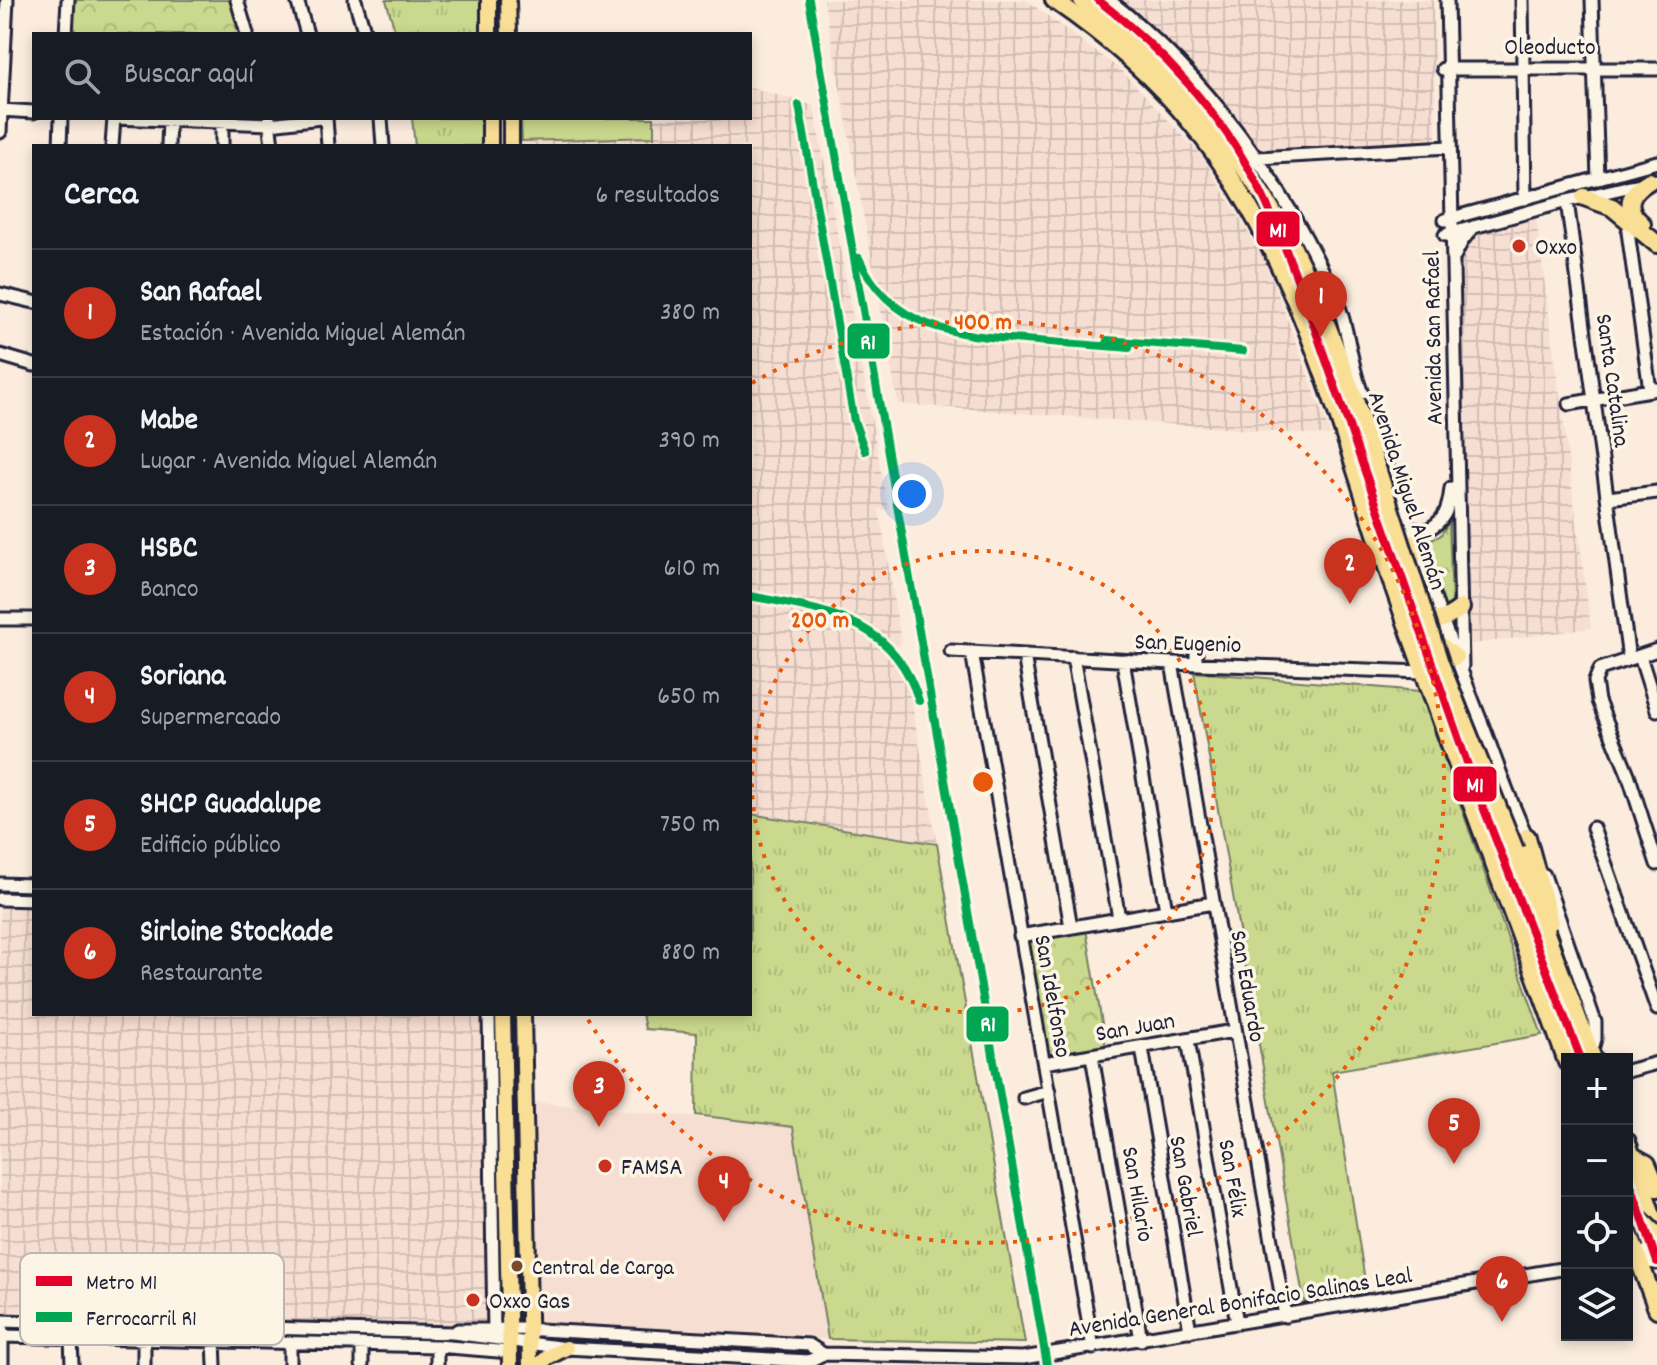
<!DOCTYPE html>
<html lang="es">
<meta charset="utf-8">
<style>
body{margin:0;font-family:Dekko,sans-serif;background:#20242c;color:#f1f3f6}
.controls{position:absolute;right:24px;bottom:24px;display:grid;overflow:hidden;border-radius:0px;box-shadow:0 4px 12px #0003}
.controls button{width:72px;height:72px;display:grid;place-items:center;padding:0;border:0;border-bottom:2px solid #363941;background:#171b24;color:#f1f3f6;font:40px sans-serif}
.you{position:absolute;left:912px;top:494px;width:28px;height:28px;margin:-20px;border:6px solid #fff;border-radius:50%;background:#1a73e8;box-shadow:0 0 0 12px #1a73e833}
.badge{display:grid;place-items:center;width:52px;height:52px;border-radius:50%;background:#c8321e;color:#fff;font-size:26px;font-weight:700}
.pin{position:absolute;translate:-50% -66px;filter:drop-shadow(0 2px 4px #0008)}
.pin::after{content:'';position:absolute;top:42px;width:28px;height:24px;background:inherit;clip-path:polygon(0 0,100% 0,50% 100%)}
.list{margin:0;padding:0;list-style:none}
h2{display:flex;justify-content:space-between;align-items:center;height:104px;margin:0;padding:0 32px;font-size:34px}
h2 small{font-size:26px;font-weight:400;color:#9ea1a6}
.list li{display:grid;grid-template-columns:52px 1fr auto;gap:24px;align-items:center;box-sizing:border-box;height:128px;padding:0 32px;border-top:2px solid #363941}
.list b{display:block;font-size:30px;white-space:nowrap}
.list p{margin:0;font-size:26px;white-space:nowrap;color:#9ea1a6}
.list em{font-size:26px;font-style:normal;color:#9ea1a6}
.icon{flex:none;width:44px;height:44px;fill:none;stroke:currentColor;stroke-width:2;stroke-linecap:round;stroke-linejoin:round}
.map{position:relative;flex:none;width:1657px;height:1365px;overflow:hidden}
.search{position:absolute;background:#171b24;box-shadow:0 4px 12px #0003;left:32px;top:32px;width:720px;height:88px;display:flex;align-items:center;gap:20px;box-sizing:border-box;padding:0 28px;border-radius:0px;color:#9ea1a6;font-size:30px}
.panel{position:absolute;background:#171b24;box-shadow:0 4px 12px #0003;left:32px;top:144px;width:720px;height:872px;border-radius:0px}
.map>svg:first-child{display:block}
.built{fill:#f6ded2}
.industrial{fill:url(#industrial-grid)}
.grass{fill:url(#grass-tufts);stroke:#767e64;stroke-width:2}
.park{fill:url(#park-crowns);stroke:#767e64;stroke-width:2}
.pitch{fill:#cad98d;stroke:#767e64;stroke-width:2}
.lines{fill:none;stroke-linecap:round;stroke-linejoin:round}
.minor-casing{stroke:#22223b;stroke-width:17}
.major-casing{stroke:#22223b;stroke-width:20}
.highway-casing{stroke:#22223b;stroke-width:22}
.minor{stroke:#fcf5e5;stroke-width:11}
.major{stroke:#f9df96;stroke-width:14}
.highway{stroke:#f9df96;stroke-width:16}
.highway-bridge-casing{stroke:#22223b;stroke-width:22;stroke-linecap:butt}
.highway-bridge{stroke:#f9df96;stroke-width:16}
.rail-1-casing{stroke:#fcf5e5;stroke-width:14}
.rail-1{stroke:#00a651;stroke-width:8}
.metro-1-casing{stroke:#fcf5e5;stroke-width:14}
.metro-1{stroke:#e4002b;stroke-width:8}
.ring{fill:none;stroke:#e8590c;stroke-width:4;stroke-dasharray:4 8}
.poi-dot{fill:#c8321e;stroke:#fcf5e5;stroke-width:3}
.bus-dot{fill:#7a4b2a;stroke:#fcf5e5;stroke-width:3}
.labels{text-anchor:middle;stroke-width:7;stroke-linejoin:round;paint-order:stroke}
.bus-label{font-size:22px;fill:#22223b;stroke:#fcf5e5;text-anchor:start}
.street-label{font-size:24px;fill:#22223b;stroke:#fcf5e5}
.poi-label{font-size:24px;fill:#22223b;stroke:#fcf5e5;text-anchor:start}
.key{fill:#fcf5e5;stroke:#bbb6b2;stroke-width:2}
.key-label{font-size:22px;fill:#22223b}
.centre{fill:#e8590c;stroke:#fcf5e5;stroke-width:4}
.ring-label{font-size:24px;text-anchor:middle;font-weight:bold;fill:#e8590c;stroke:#fcf5e5;stroke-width:7;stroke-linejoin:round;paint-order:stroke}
.line-badge{stroke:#fcf5e5;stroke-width:3}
.badge-label{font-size:22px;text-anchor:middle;font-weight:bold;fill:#fff}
</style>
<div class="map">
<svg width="1657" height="1365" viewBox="0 0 1657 1365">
<defs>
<pattern id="industrial-grid" width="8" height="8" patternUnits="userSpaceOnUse" patternTransform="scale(2)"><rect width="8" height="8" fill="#f6ded2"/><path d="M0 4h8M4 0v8" fill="none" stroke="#d3beb5"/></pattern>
<pattern id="grass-tufts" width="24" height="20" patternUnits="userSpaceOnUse" patternTransform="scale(2)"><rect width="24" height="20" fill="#cad98d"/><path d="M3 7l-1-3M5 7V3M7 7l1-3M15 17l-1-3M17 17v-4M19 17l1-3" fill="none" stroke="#adba7b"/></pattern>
<pattern id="park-crowns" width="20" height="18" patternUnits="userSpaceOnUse" patternTransform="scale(2)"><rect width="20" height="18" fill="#cad98d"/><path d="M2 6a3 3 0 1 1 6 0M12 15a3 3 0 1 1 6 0" fill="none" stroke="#adba7b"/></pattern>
</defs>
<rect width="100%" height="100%" fill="#fbecde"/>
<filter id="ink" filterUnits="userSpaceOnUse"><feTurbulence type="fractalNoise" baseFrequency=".0125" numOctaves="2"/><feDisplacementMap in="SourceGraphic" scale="16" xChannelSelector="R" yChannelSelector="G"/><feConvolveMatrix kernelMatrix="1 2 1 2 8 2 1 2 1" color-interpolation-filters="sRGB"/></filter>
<g filter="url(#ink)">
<path class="built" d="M 532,1102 L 793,1127 L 828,1339 L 537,1327 Z"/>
<path class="industrial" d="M 824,0 L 1026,0 L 1121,70 L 1202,156 L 1265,260 L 1331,436 L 898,404 Z
M 1111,0 L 1433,0 L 1436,141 L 1256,151 L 1194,70 Z
M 750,87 L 814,106 L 888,510 L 879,509 L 901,642 L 888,655 L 908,681 L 937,844 L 750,814 L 750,146 L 514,146 L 514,141 L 653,137 L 654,118 L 750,118 Z
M 1534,204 L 1591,628 L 1465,645 L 1457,228 Z
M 0,887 L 34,888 L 34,1014 L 513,1014 L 517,1342 L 0,1319 Z"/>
<path class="grass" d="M 386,0 L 483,0 L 483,34 L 396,34 Z
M 412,118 L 485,118 L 485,146 L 415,146 Z
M 1449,522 L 1452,605 L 1443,614 L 1419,543 L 1440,536 Z
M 1194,672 L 1420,691 L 1542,1035 L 1332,1071 L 1367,1293 L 1304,1302 Z
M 750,814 L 937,844 L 1025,1343 L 828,1339 L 793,1127 L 696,1115 L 697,1033 L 645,1029 L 642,1014 L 750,1014 Z"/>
<path class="park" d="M 73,0 L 233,0 L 242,34 L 71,34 Z
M 1086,929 L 1106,1047 L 1049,1057 L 1045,1054 L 1025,943 L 1029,938 Z"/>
<path class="pitch" d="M 521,118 L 654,118 L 654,137 L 522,141 Z"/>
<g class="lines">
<defs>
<path id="minor" d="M 237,0 L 247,34
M 297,0 L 307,34
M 355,0 L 365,34
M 1109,0 C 1207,77 1283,182 1334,295 C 1348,324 1349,357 1360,388 C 1400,502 1439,616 1484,729 C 1498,766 1511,805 1529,841
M 1447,0 L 1462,666
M 1522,0 L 1525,199
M 1592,0 L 1598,179
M 66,34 L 68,0
M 1443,69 L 1657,69
M 0,110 L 34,112
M 114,118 L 270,124 L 321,118
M 326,118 L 328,146
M 381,118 L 383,146
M 269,119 L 272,146
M 222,123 L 222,146
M 0,132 L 7,0
M 60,146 L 61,118
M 112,146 L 114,118
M 168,146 L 169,119
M 1258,158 L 1449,147
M 1567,201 L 1629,659
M 1445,220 L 1657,162
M 1637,222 L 1631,224 L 1628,232 L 1650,390
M 1445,235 L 1567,201 L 1657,180
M 1453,259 L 1462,241 L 1473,227
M 0,294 L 34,302
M 0,355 L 34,365
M 1569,404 L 1656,389
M 1608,498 L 1657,492
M 1409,528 L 1424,531 C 1445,523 1449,508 1451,488
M 0,619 L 34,619
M 1196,648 L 1196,664
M 1657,650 L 1600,669 L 1595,681 L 1598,701 L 1628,774 L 1657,864
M 951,651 L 1172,663 L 1424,672
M 972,652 L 1093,1348
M 1024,655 L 1071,927
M 1640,656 L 1657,710
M 1073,657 L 1119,918
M 1123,661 L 1166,910
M 1172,663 L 1285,1316
M 1593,828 L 1657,1009
M 1544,875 L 1595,1022 L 1595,1039 L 1591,1053
M 0,884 L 34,885
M 0,899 L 34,900
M 1020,936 L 1213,903
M 489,1014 L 494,1333
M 1188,1040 L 1237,1323
M 1142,1048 L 1190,1331
M 1092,1056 L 1141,1340
M 1044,1063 L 1234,1031
M 1627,1071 L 1657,1063
M 1024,1098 L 1049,1091
M 1627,1256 L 1657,1249
M 1636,1261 L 1657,1263
M 0,1321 L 453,1333 L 566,1348 L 809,1361 L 823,1354
M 2,1330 L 2,1365
M 453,1333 L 458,1330 L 522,1329 L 809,1345 L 823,1354 L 1023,1358 L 1567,1268
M 0,1336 L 437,1346 L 510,1352
M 71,1338 L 72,1365
M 144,1339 L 144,1365
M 214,1340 L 215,1365
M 290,1342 L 290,1365
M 362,1344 L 362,1365
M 437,1346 L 437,1365"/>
<path id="major" d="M 489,0 L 489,34
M 508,0 L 509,34
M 490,118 L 490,146
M 511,118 L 511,146
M 503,1014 L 510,1365
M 523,1014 L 530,1365
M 539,1365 L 548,1357 L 566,1348"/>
<path id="highway" d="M 1054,0 C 1105,35 1154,76 1193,125 C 1290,245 1332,396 1378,540 C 1392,584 1408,628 1424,672 C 1470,802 1520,932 1567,1062
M 1082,0 C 1165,68 1243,150 1292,246 C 1317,296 1336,348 1355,400
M 1584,197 L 1612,207 L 1657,244
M 1642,224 C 1623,207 1629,193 1649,181
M 1399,567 L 1411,566 L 1415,543
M 1417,615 C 1433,626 1447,619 1461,608
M 1425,653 L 1429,648 L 1440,645 L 1455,657
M 1527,837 L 1550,922
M 1515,850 L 1593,1059
M 1627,1142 L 1657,1229
M 1631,1155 L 1647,1164 L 1657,1188
M 1627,1228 L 1657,1309"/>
</defs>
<use href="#minor" class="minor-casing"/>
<use href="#major" class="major-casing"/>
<use href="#highway" class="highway-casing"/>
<use href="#minor" class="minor"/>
<use href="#major" class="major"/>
<use href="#highway" class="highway"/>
<defs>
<path id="highway-bridge" d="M 1355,400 L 1440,663 L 1515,850
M 1627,1198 L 1637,1216 L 1657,1236"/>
</defs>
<use href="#highway-bridge" class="highway-bridge-casing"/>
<use href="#highway-bridge" class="highway-bridge"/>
<defs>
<path id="rail-1" d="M 809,0 L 1047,1365
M 799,105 L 854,421 L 865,451
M 859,258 C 891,330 956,335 1025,340 C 1059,343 1094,345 1129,348
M 1107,340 L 1243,351
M 750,596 C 824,611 893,617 919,701"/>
</defs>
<use href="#rail-1" class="rail-1-casing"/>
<use href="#rail-1" class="rail-1"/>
<defs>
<path id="metro-1" d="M 1098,0 C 1162,49 1220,112 1257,184 C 1275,219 1288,255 1302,292 L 1478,794 L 1581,1059
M 1627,1173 L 1657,1262"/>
</defs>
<use href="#metro-1" class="metro-1-casing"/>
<use href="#metro-1" class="metro-1"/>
</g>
</g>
<g class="ring">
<circle cx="983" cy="782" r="231"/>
<path d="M752 383A461 461 0 1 1 586 1016"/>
</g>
<g class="poi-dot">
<circle cx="1519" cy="246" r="8"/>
<circle cx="605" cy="1166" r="8"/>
<circle cx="473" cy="1300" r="8"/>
</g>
<circle class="bus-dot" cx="517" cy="1266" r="7"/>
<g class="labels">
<g class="bus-label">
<text x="532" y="1274">Central de Carga</text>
</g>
<g class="street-label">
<text x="1550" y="54">Oleoducto</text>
<text transform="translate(1432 338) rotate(-91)" y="8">Avenida San Rafael</text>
<text transform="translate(1614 380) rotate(82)" y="8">Santa Catalina</text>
<text transform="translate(1408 490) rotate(72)" y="8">Avenida Miguel Alemán</text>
<text transform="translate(1188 642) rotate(2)" y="8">San Eugenio</text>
<text transform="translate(1249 986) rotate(80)" y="8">San Eduardo</text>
<text transform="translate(1054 996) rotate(80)" y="8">San Idelfonso</text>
<text transform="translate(1135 1026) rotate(-10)" y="8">San Juan</text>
<text transform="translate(1234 1178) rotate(80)" y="8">San Félix</text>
<text transform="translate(1187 1186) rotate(80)" y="8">San Gabriel</text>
<text transform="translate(1139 1194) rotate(80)" y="8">San Hilario</text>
<text transform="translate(1240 1301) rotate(-9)" y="8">Avenida General Bonifacio Salinas Leal</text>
</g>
<g class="poi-label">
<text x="1535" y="254">Oxxo</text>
<text x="621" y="1174">FAMSA</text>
<text x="489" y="1308">Oxxo Gas</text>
</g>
</g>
<rect x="20" y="1253" width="264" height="92" rx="12" class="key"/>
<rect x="36" y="1276" width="36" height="10" fill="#e4002b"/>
<rect x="36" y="1312" width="36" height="10" fill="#00a651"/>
<g class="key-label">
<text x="86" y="1289">Metro M1</text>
<text x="86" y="1325">Ferrocarril R1</text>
</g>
<circle cx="983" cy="782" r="12" class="centre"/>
<g class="ring-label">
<text x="983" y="329">400 m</text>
<text x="820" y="627">200 m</text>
</g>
<g class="line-badge">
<rect x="1255" y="210" width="46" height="38" rx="8" fill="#e4002b"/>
<rect x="846" y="322" width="45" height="38" rx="8" fill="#00a651"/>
<rect x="1452" y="765" width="46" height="38" rx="8" fill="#e4002b"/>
<rect x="965" y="1005" width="45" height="38" rx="8" fill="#00a651"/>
</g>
<g class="badge-label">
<text x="1278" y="237">M1</text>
<text x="868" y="349">R1</text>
<text x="1475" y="792">M1</text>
<text x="988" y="1031">R1</text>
</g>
</svg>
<div class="controls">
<button>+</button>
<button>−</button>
<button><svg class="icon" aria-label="locate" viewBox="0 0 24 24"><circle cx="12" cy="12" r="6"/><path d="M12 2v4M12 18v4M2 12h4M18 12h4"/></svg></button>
<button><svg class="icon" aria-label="layers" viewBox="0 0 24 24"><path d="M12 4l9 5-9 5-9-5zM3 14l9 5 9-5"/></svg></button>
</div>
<div class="you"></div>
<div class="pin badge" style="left:1321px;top:337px">1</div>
<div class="pin badge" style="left:1350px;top:604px">2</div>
<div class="pin badge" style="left:599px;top:1127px">3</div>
<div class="pin badge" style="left:724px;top:1222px">4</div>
<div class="pin badge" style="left:1454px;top:1164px">5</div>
<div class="pin badge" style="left:1502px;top:1322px">6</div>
<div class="search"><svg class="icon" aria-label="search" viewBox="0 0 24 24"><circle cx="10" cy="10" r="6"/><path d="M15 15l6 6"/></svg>Buscar aquí</div>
<section class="panel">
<h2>Cerca<small>6 resultados</small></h2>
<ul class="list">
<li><span class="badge">1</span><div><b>San Rafael</b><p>Estación · Avenida Miguel Alemán</p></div><em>380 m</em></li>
<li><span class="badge">2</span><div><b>Mabe</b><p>Lugar · Avenida Miguel Alemán</p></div><em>390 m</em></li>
<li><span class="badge">3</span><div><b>HSBC</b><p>Banco</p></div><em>610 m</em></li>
<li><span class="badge">4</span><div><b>Soriana</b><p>Supermercado</p></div><em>650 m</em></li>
<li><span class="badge">5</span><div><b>SHCP Guadalupe</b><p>Edificio público</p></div><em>750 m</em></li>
<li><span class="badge">6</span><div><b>Sirloine Stockade</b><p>Restaurante</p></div><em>880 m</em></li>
</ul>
</section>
</div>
